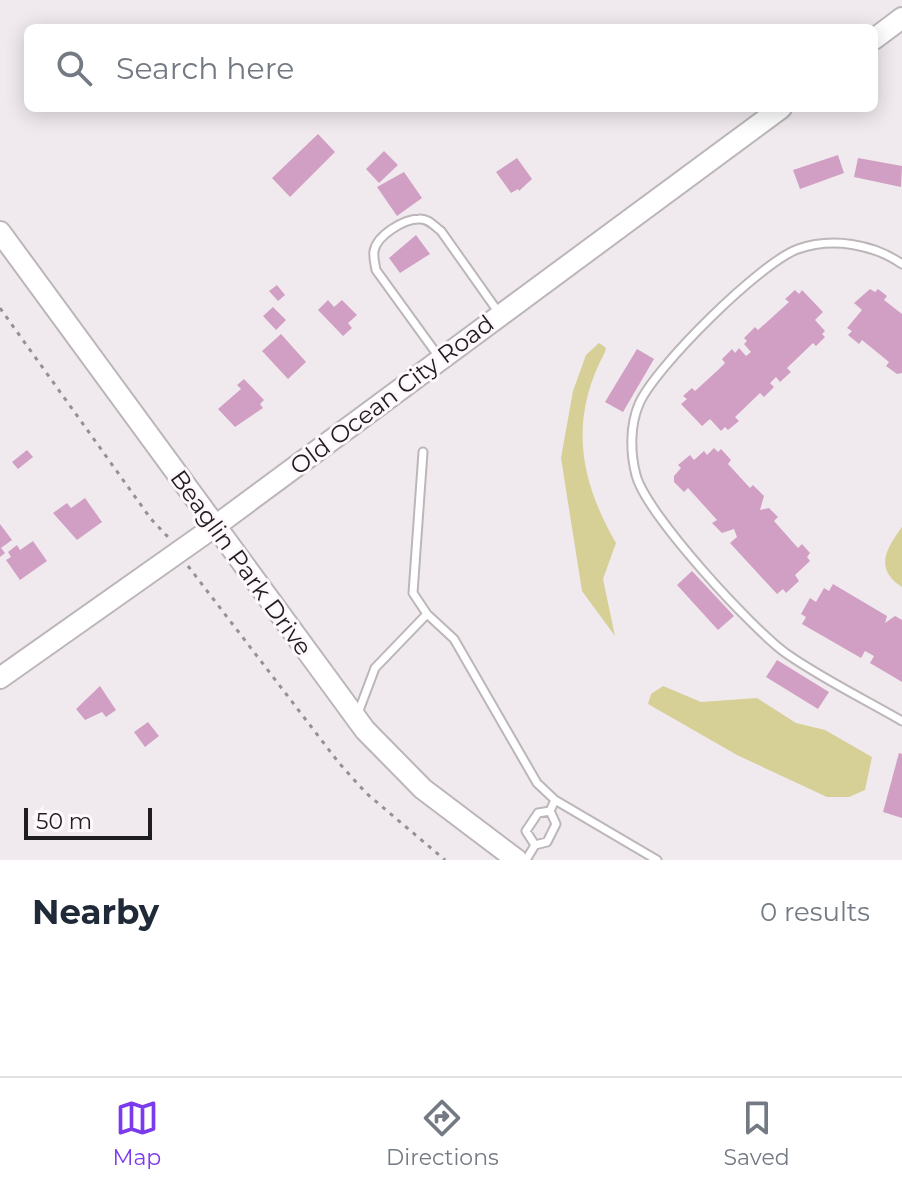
<!DOCTYPE html>
<style>
body{margin:0;font-family:Montserrat,sans-serif;background:#f6f6f7;color:#1f2937}
.scale{position:absolute;left:24px;bottom:20px;width:128px;box-sizing:border-box;padding-left:8px;border:4px solid #201d1f;border-top:0;font-size:22px;line-height:28px;white-space:nowrap;color:#201d1f;-webkit-text-stroke:6px #fef7fc;paint-order:stroke}
.list{margin:0;padding:0;list-style:none}
h2{display:flex;justify-content:space-between;align-items:center;height:104px;margin:0;padding:0 32px;font-size:34px}
h2 small{font-size:26px;font-weight:400;color:#747a83}
.icon{flex:none;width:44px;height:44px;fill:none;stroke:currentColor;stroke-width:2;stroke-linecap:round;stroke-linejoin:round}
.map{position:relative;flex:none;width:902px;height:860px;overflow:hidden}
.search{position:absolute;background:#fff;box-shadow:0 4px 20px #0003;left:24px;right:24px;top:24px;height:88px;display:flex;align-items:center;gap:20px;box-sizing:border-box;padding:0 28px;border-radius:12px;color:#747a83;font-size:30px}
.sheet{height:216px;background:#fff}
nav{display:flex;justify-content:space-around;align-items:center;box-sizing:border-box;height:112px;border-top:2px solid #e0e1e3;background:#fff;font-size:22px;color:#747a83}
nav a{display:grid;justify-items:center;gap:4px}
nav .on{color:#7c3aed}
.map>svg:first-child{display:block}
.water{fill:#d6cf96}
.building{fill:#d19fc3}
.lines{fill:none;stroke-linecap:round;stroke-linejoin:round}
.service-casing{stroke:#bcb6ba;stroke-width:11}
.secondary-casing{stroke:#bcb6ba;stroke-width:24}
.path{stroke:#959093;stroke-width:3;stroke-dasharray:4 6;stroke-linecap:butt}
.service{stroke:#fff;stroke-width:7}
.secondary{stroke:#fff;stroke-width:20}
.labels{text-anchor:middle;stroke-width:6;stroke-linejoin:round;paint-order:stroke}
.street-label{font-size:24px;fill:#201d1f;stroke:#fef7fc}
</style>
<div class="map">
<svg width="902" height="860" viewBox="0 0 902 860">
<rect width="100%" height="100%" fill="#f0eaee"/>
<path class="water" d="M 599,343 L 606,348 L 605,352 C 569,419 579,479 616,543 L 603,579 L 615,636 L 582,591 L 561,458 L 573,391 L 586,355 Z
M 902,527 L 902,587 C 873,568 887,548 902,527 Z
M 663,686 L 701,702 L 757,698 L 796,723 L 825,730 L 872,757 L 865,790 L 849,797 L 827,797 L 737,755 L 648,704 L 651,694 Z"/>
<path class="building" d="M 318,134 L 335,152 L 290,197 L 272,178 Z
M 384,151 L 398,165 L 379,183 L 366,169 Z
M 838,155 L 844,173 L 800,189 L 793,170 Z
M 517,158 L 532,179 L 519,191 L 518,189 L 511,193 L 496,172 Z
M 858,158 L 902,166 L 901,187 L 854,177 Z
M 404,172 L 422,198 L 397,216 L 377,187 Z
M 416,235 L 430,254 L 400,273 L 389,258 Z
M 277,285 L 285,295 L 278,301 L 269,291 Z
M 870,289 L 875,292 L 878,289 L 887,296 L 884,300 L 902,314 L 902,373 L 897,374 L 886,366 L 889,362 L 862,340 L 859,344 L 848,335 L 852,331 L 847,328 L 862,310 L 854,303 Z
M 795,290 L 799,294 L 802,290 L 823,312 L 815,320 L 825,331 L 822,334 L 825,337 L 816,346 L 813,343 L 787,368 L 791,372 L 780,382 L 776,377 L 770,383 L 774,387 L 764,397 L 760,393 L 735,417 L 739,421 L 728,430 L 725,427 L 721,431 L 710,419 L 702,426 L 681,404 L 687,399 L 683,396 L 692,388 L 695,391 L 718,370 L 725,363 L 722,359 L 732,349 L 735,353 L 739,348 L 746,356 L 751,352 L 744,344 L 747,341 L 744,338 L 755,327 L 758,330 L 789,302 L 785,299 Z
M 328,300 L 334,307 L 342,300 L 357,315 L 348,323 L 352,328 L 343,336 L 318,310 Z
M 273,307 L 286,320 L 276,330 L 263,316 Z
M 281,334 L 306,362 L 288,379 L 262,351 Z
M 637,349 L 654,359 L 623,412 L 605,402 Z
M 244,379 L 264,400 L 260,404 L 263,408 L 235,427 L 218,409 L 241,389 L 237,385 Z
M 714,448 L 718,452 L 721,449 L 731,460 L 728,464 L 750,488 L 753,485 L 764,496 L 760,510 L 769,508 L 778,517 L 774,521 L 798,548 L 802,544 L 810,553 L 807,557 L 810,561 L 795,575 L 799,581 L 786,593 L 783,589 L 777,594 L 730,543 L 737,537 L 734,529 L 722,533 L 712,523 L 717,520 L 688,488 L 684,492 L 674,482 L 674,476 L 681,468 L 678,465 L 690,455 L 694,460 L 704,451 L 707,455 Z
M 27,450 L 33,457 L 18,469 L 12,462 Z
M 85,498 L 102,522 L 77,540 L 53,513 L 67,503 L 71,508 Z
M 0,524 L 12,540 L 1,548 L 5,553 L 0,557 Z
M 33,541 L 47,561 L 20,580 L 6,560 L 11,557 L 8,552 L 17,545 L 20,550 Z
M 692,571 L 734,616 L 718,630 L 677,585 Z
M 833,584 L 887,616 L 885,623 L 895,616 L 902,620 L 902,682 L 870,663 L 874,656 L 865,651 L 861,658 L 802,624 L 806,617 L 801,614 L 810,598 L 816,602 L 824,588 L 829,591 Z
M 777,660 L 829,692 L 818,709 L 766,677 Z
M 100,686 L 116,710 L 106,717 L 102,712 L 85,720 L 76,709 Z
M 148,722 L 159,736 L 145,747 L 134,732 Z
M 899,753 L 902,754 L 902,818 L 883,812 Z"/>
<g class="lines">
<defs>
<path id="service" d="M 902,264 C 873,244 832,237 798,249 C 761,262 655,367 639,404 C 630,425 630,452 636,475 C 646,514 753,630 787,654 C 823,679 864,699 902,721
M 439,357 L 376,270 C 375,264 373,257 374,251 C 377,235 404,219 419,219 C 428,218 434,226 441,231 L 499,313
M 423,452 L 413,593 L 427,614 L 454,639 L 537,783 L 555,800 L 657,860
M 358,713 L 375,668 L 427,614
M 535,845 L 526,831 L 538,813 L 550,811
M 526,860 L 535,845 L 547,842 L 556,824 L 550,811 L 555,800"/>
<path id="secondary" d="M 874,39 L 902,18
M 0,232 L 365,730 L 423,789 L 517,860
M 0,678 L 214,527 L 781,108"/>
</defs>
<use href="#service" class="service-casing"/>
<use href="#secondary" class="secondary-casing"/>
<path class="path" d="M 0,308 L 151,519 L 168,537
M 188,566 L 339,763 L 366,793 L 445,860"/>
<use href="#service" class="service"/>
<use href="#secondary" class="secondary"/>
</g>
<g class="labels">
<g class="street-label">
<text transform="translate(392 395) rotate(-37)" y="8">Old Ocean City Road</text>
<text transform="translate(241 563) rotate(54)" y="8">Beaglin Park Drive</text>
</g>
</g>
</svg>
<div class="scale">50 m</div>
<div class="search"><svg class="icon" aria-label="search" viewBox="0 0 24 24"><circle cx="10" cy="10" r="6"/><path d="M15 15l6 6"/></svg>Search here</div>
</div>
<section class="sheet">
<h2>Nearby<small>0 results</small></h2>
<ul class="list">
</ul>
</section>
<nav>
<a class="on"><svg class="icon" aria-label="map" viewBox="0 0 24 24"><path d="M3 6l6-2 6 2 6-2v14l-6 2-6-2-6 2zM9 4v14M15 6v14"/></svg>Map</a>
<a><svg class="icon" aria-label="directions" viewBox="0 0 24 24"><path d="M12 3l9 9-9 9-9-9zM9 14v-3h6M13 9l2 2-2 2"/></svg>Directions</a>
<a><svg class="icon" aria-label="saved" viewBox="0 0 24 24"><path d="M7 4h10v16l-5-4-5 4z"/></svg>Saved</a>
</nav>
